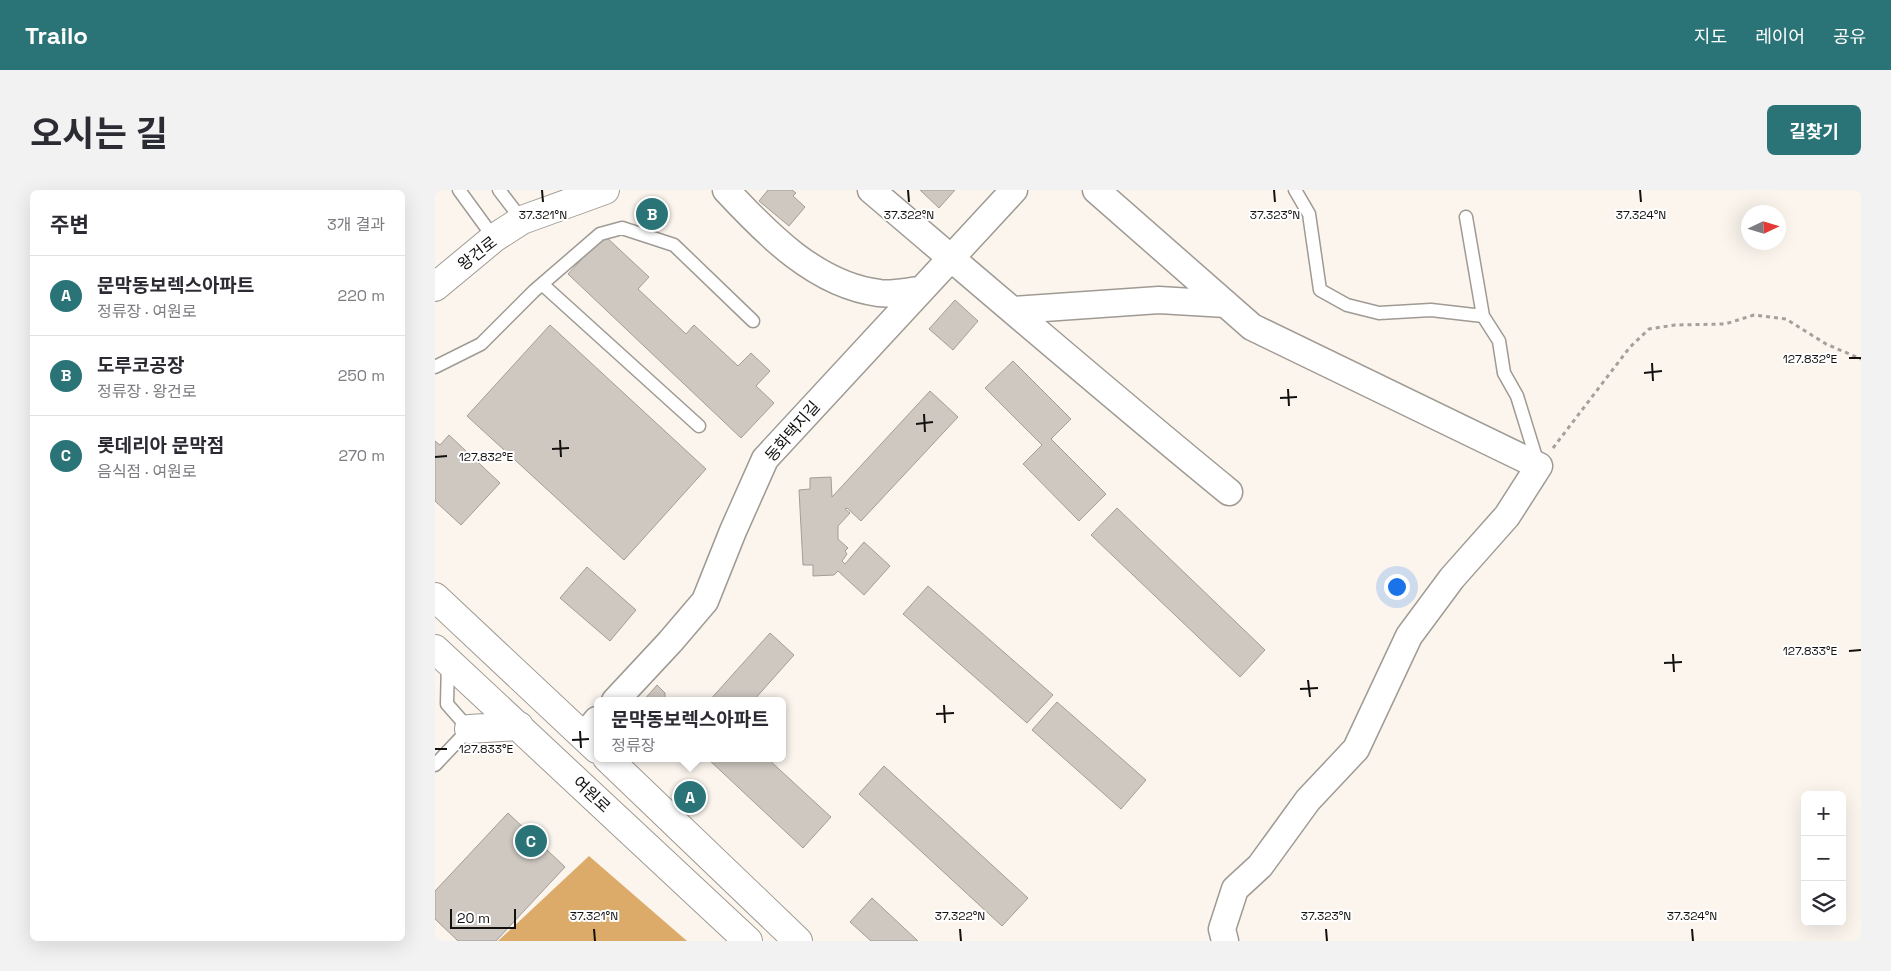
<!DOCTYPE html>
<html lang="ko">
<meta charset="utf-8">
<style>
body{margin:0;font-family:"Space Grotesk","Noto Sans KR",sans-serif;background:#f2f2f3;color:#2b2b33}
.controls{position:absolute;right:15px;bottom:15px;display:grid;overflow:hidden;border-radius:8px;box-shadow:0 5px 20px #0002}
.controls button{width:45px;height:45px;display:grid;place-items:center;padding:0;border:0;border-bottom:1px solid #e1e1e2;background:#fff;color:#2b2b33;font:25px sans-serif}
.compass{position:absolute;left:1306px;top:15px;width:45px;height:45px;border-radius:50%;background:#fff;box-shadow:0 5px 20px #0002;rotate:86deg}
.scale{position:absolute;left:15px;bottom:12px;width:66px;box-sizing:border-box;padding-left:5px;border:2px solid #13110f;border-top:0;font-size:14px;line-height:18px;white-space:nowrap;color:#13110f;-webkit-text-stroke:4px #fff;paint-order:stroke}
.you{position:absolute;left:961px;top:396px;width:18px;height:18px;margin:-12px;border:4px solid #fff;border-radius:50%;background:#1a73e8;box-shadow:0 0 0 8px #1a73e833}
.badge{display:grid;place-items:center;width:32px;height:32px;border-radius:50%;background:#2a7478;color:#fff;font-size:16px;font-weight:700}
.pin{position:absolute;translate:-50% -50%;border:2px solid #fff;box-shadow:0 1px 5px #0006}
.popup{position:absolute;left:159px;top:507px;width:192px;height:65px;box-sizing:border-box;display:grid;place-content:center;border-radius:8px;background:#fff;filter:drop-shadow(0 1px 4px #0005);font-size:16px;white-space:nowrap;color:#7c7c81}
.popup b{font-size:19px;color:#2b2b33}
.popup::after{content:'';position:absolute;left:50%;top:100%;margin-left:-10px;border:10px solid transparent;border-top-color:#fff}
.list{margin:0;padding:0;list-style:none}
h2{display:flex;justify-content:space-between;align-items:center;height:65px;margin:0;padding:0 20px;font-size:21px}
h2 small{font-size:16px;font-weight:400;color:#7c7c81}
.list li{display:grid;grid-template-columns:32px 1fr auto;gap:15px;align-items:center;box-sizing:border-box;height:80px;padding:0 20px;border-top:1px solid #e1e1e2}
.list b{display:block;font-size:19px;white-space:nowrap}
.list p{margin:0;font-size:16px;white-space:nowrap;color:#7c7c81}
.list em{font-size:16px;font-style:normal;color:#7c7c81}
.icon{flex:none;width:28px;height:28px;fill:none;stroke:currentColor;stroke-width:2;stroke-linecap:round;stroke-linejoin:round}
.map{position:relative;flex:none;width:1426px;height:751px;overflow:hidden;border-radius:8px}
header{display:flex;align-items:center;gap:30px;box-sizing:border-box;height:70px;padding:0 25px;background:#2a7478;color:#fff}
header strong{font-size:24px}
nav{display:flex;gap:28px;margin-inline-start:auto;font-size:18px}
.intro{display:flex;align-items:center;justify-content:space-between;box-sizing:border-box;height:120px;padding:0 30px}
h1{margin:0;font-size:35px}
.button{padding:12px 22px;border-radius:8px;background:#2a7478;color:#fff;font-size:18px;font-weight:700}
main{display:flex;gap:30px;padding:0 30px}
aside{flex:1;background:#fff;border-radius:8px;box-shadow:0 5px 20px #0002}
.map>svg:first-child{display:block}
.forest{fill:#dcab6a}
.building{fill:#cec8c1;stroke:#a29d96}
.lines{fill:none;stroke-linecap:round;stroke-linejoin:round}
.service-casing{stroke:#9f9a93;stroke-width:15}
.minor-casing{stroke:#9f9a93;stroke-width:29}
.tertiary-casing{stroke:#9f9a93;stroke-width:30}
.trunk-casing{stroke:#9f9a93;stroke-width:30}
.path{stroke:#a4a09b;stroke-width:3;stroke-dasharray:4 4;stroke-linecap:butt}
.service{stroke:#fff;stroke-width:12}
.minor{stroke:#fff;stroke-width:26}
.tertiary{stroke:#fff;stroke-width:28}
.trunk{stroke:#fff;stroke-width:28}
.ticks{fill:none;stroke:#13110f;stroke-width:2}
.labels{text-anchor:middle;stroke-width:4;stroke-linejoin:round;paint-order:stroke}
.street-label{font-size:16px;fill:#13110f;stroke:#fff}
.ticks-label{font-size:12px;text-anchor:middle;fill:#13110f;stroke:#fff;stroke-width:4;stroke-linejoin:round;paint-order:stroke}
</style>
<header>
<strong>Trailo</strong>
<nav><a>지도</a><a>레이어</a><a>공유</a></nav>
</header>
<div class="intro"><h1>오시는 길</h1><a class="button">길찾기</a></div>
<main>
<aside>
<h2>주변<small>3개 결과</small></h2>
<ul class="list">
<li><span class="badge">A</span><div><b>문막동보렉스아파트</b><p>정류장 · 여원로</p></div><em>220 m</em></li>
<li><span class="badge">B</span><div><b>도루코공장</b><p>정류장 · 왕건로</p></div><em>250 m</em></li>
<li><span class="badge">C</span><div><b>롯데리아 문막점</b><p>음식점 · 여원로</p></div><em>270 m</em></li>
</ul>
</aside>
<div class="map">
<svg width="1426" height="751" viewBox="0 0 1426 751">
<rect width="100%" height="100%" fill="#fbf5ee"/>
<path class="forest" d="M 154,666 L 252,751 L 63,751 Z"/>
<path class="building" d="M 333,0 L 357,0 L 361,3 L 358,6 L 370,17 L 354,36 L 324,11 Z
M 485,0 L 520,0 L 504,18 Z
M 169,45 L 214,87 L 203,99 L 251,144 L 259,135 L 303,176 L 316,163 L 335,181 L 321,196 L 339,213 L 306,248 L 133,84 Z
M 520,110 L 543,131 L 518,160 L 494,139 Z
M 115,135 L 271,279 L 189,370 L 32,226 Z
M 578,171 L 636,229 L 616,249 L 671,304 L 644,331 L 588,274 L 607,255 L 550,198 Z
M 495,201 L 523,227 L 426,331 L 412,318 L 410,319 L 415,323 L 403,336 L 403,349 L 413,358 L 410,361 L 412,364 L 407,371 L 410,374 L 429,352 L 455,376 L 429,405 L 403,381 L 399,385 L 378,386 L 378,375 L 368,375 L 364,300 L 375,299 L 375,288 L 396,287 L 397,307 Z
M 14,245 L 65,293 L 26,335 L 0,311 L 0,251 L 5,255 Z
M 682,318 L 830,460 L 805,487 L 656,345 Z
M 152,377 L 201,420 L 175,451 L 125,408 Z
M 493,396 L 618,505 L 592,533 L 468,424 Z
M 335,443 L 359,465 L 318,511 L 274,511 Z
M 222,495 L 230,503 L 230,511 L 208,511 Z
M 622,512 L 711,590 L 686,619 L 597,540 Z
M 272,568 L 332,568 L 396,627 L 368,658 Z
M 449,576 L 593,708 L 567,736 L 424,604 Z
M 73,623 L 130,677 L 61,751 L 23,751 L 0,729 L 0,701 Z
M 437,708 L 483,751 L 436,751 L 415,732 Z"/>
<g class="lines">
<defs>
<path id="service" d="M 24,0 L 59,48
M 64,0 L 87,30
M 860,0 L 874,24 L 885,100 L 912,115 L 944,123 L 996,120 L 1048,126
M 1031,27 L 1048,126 L 1064,151 L 1069,183 L 1082,206 L 1103,274
M 107,94 L 264,236
M 0,177 L 46,154 L 99,101 L 165,44 L 187,38 L 239,55 L 318,131
M 0,575 L 34,539 L 12,514 L 13,472"/>
<path id="minor" d="M 291,0 C 332,44 381,95 444,103 C 457,105 473,101 486,100
M 436,0 C 555,101 673,203 794,302
M 661,0 L 817,137 L 1104,276 L 1072,326 L 1017,388 L 974,446 L 921,559 L 873,610 L 825,676 L 800,699 L 787,739 L 790,751
M 579,120 L 724,110 L 791,114
M 180,511 L 235,452 L 270,411 L 298,341 L 330,269 L 579,0
M 149,546 L 162,530"/>
<path id="tertiary" d="M 0,97 L 59,48 L 87,30 L 170,0"/>
<path id="trunk" d="M 0,407 L 162,559
M 0,459 L 313,751
M 34,539 L 84,536
M 172,568 L 363,751"/>
</defs>
<use href="#service" class="service-casing"/>
<use href="#minor" class="minor-casing"/>
<use href="#tertiary" class="tertiary-casing"/>
<use href="#trunk" class="trunk-casing"/>
<path class="path" d="M 1118,258 L 1195,157 L 1214,139 L 1240,135 L 1290,134 L 1319,125 L 1351,129 L 1391,154 L 1426,169"/>
<use href="#service" class="service"/>
<use href="#minor" class="minor"/>
<use href="#tertiary" class="tertiary"/>
<use href="#trunk" class="trunk"/>
</g>
<path class="ticks" d="M 107,0 L 108,12M 473,0 L 474,12M 839,0 L 840,12M 1205,0 L 1206,12M 1414,168 L 1426,168M 1217,173 L 1218,191M 1209,183 L 1227,181M 853,199 L 854,216M 845,208 L 862,207M 489,224 L 490,242M 481,234 L 498,232M 125,250 L 126,267M 117,259 L 134,258M 0,267 L 12,266M 1414,461 L 1426,460M 1238,464 L 1239,482M 1229,473 L 1247,472M 873,490 L 875,507M 865,499 L 883,498M 509,515 L 510,533M 501,524 L 519,523M 145,541 L 146,558M 137,550 L 154,549M 0,559 L 12,559M 159,739 L 160,751M 525,739 L 526,751M 891,739 L 892,751M 1257,739 L 1258,751"/>
<g class="labels">
<g class="street-label">
<text transform="translate(42 63) rotate(-38)" y="6">왕건로</text>
<text transform="translate(357 241) rotate(-49)" y="6">동화택지길</text>
<text transform="translate(157 604) rotate(43)" y="6">여원로</text>
</g>
</g>
<g class="ticks-label">
<text x="108" y="29">37.321°N</text>
<text x="474" y="29">37.322°N</text>
<text x="840" y="29">37.323°N</text>
<text x="1206" y="29">37.324°N</text>
<text x="1375" y="173">127.832°E</text>
<text x="51" y="271">127.832°E</text>
<text x="1375" y="465">127.833°E</text>
<text x="51" y="563">127.833°E</text>
<text x="159" y="730">37.321°N</text>
<text x="525" y="730">37.322°N</text>
<text x="891" y="730">37.323°N</text>
<text x="1257" y="730">37.324°N</text>
</g>
</svg>
<div class="controls">
<button>+</button>
<button>−</button>
<button><svg class="icon" aria-label="layers" viewBox="0 0 24 24"><path d="M12 4l9 5-9 5-9-5zM3 14l9 5 9-5"/></svg></button>
</div>
<svg class="compass" viewBox="-18 -18 36 36"><path d="M0-13l5 13h-10z" fill="#e53935"/><path d="M0 13l5-13h-10z" fill="#7c7c81"/></svg>
<div class="scale">20 m</div>
<div class="you"></div>
<div class="pin badge" style="left:255px;top:607px">A</div>
<div class="popup"><b>문막동보렉스아파트</b>정류장</div>
<div class="pin badge" style="left:217px;top:24px">B</div>
<div class="pin badge" style="left:96px;top:651px">C</div>
</div>
</main>
